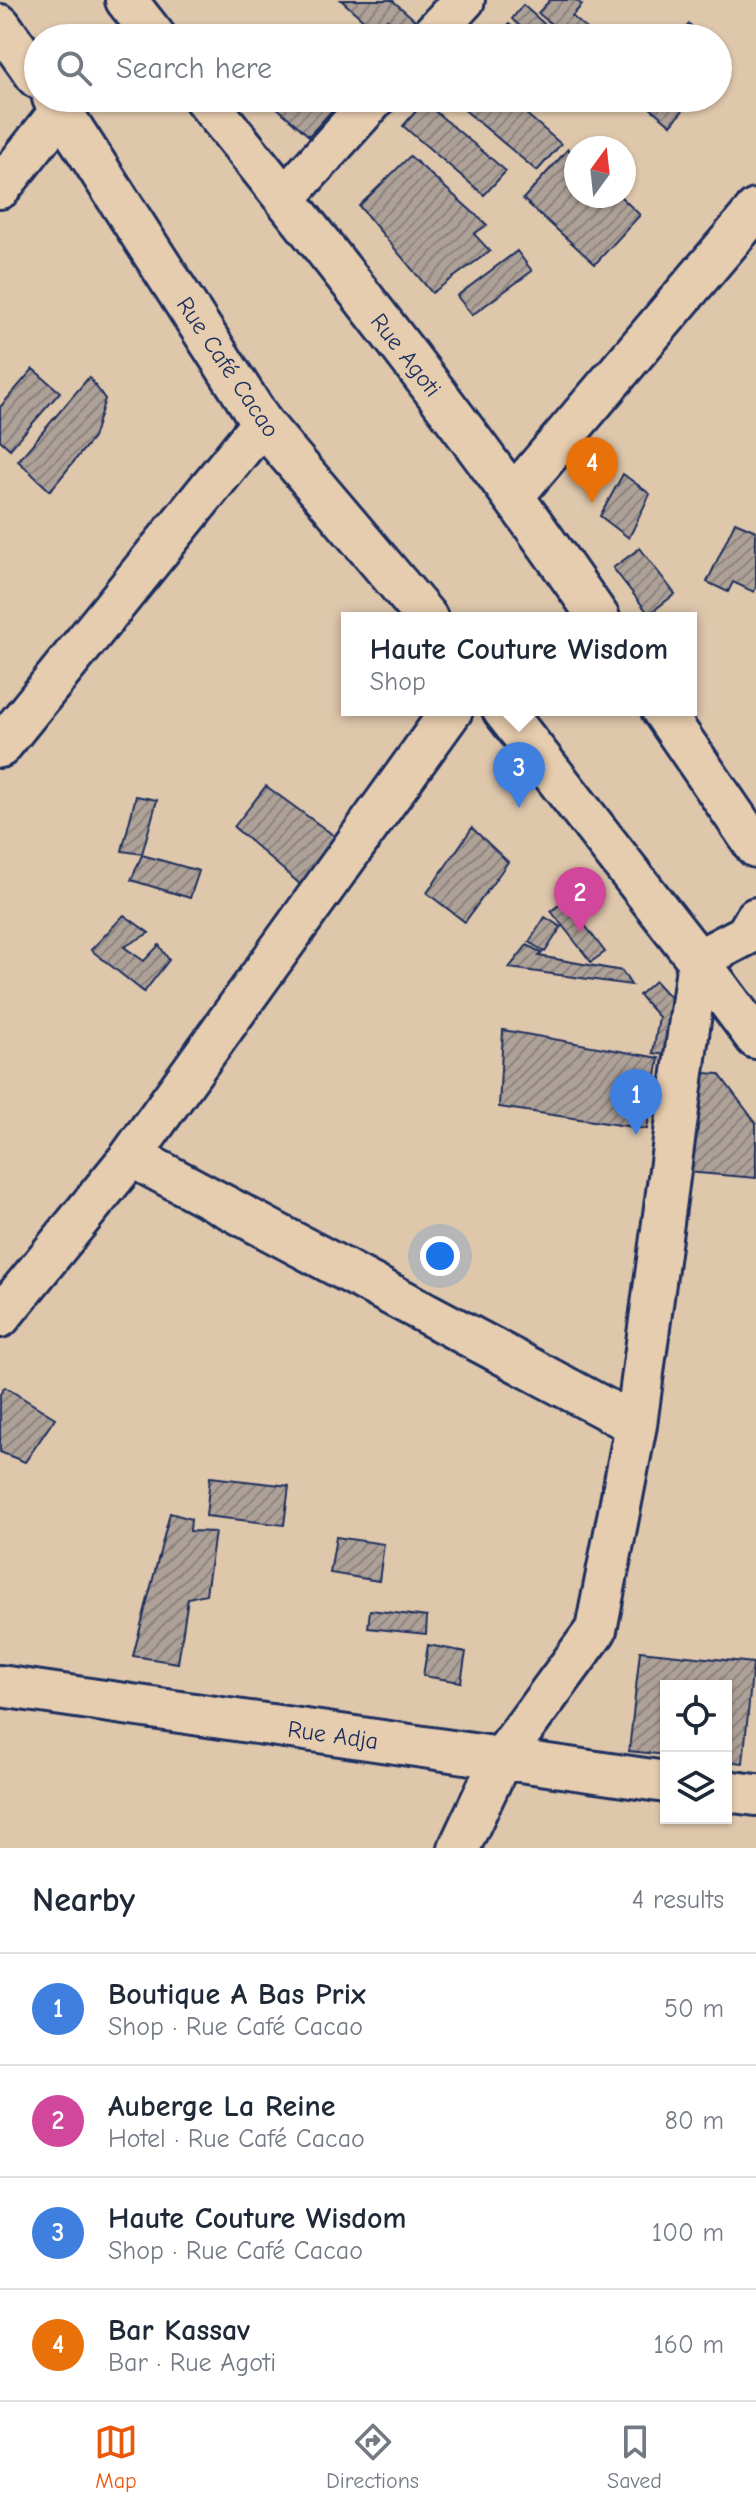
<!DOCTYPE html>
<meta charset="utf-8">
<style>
body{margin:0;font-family:"Comic Neue",sans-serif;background:#f6f6f7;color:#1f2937}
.controls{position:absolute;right:24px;bottom:24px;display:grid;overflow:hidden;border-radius:0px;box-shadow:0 2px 6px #0004}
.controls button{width:72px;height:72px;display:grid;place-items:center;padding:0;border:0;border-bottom:2px solid #e0e1e3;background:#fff;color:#1f2937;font:40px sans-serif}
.compass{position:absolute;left:564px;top:136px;width:72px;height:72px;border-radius:50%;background:#fff;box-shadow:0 2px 6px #0004;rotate:15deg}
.you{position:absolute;left:440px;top:1256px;width:28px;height:28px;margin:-20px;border:6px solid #fff;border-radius:50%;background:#1a73e8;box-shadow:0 0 0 12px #1a73e833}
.badge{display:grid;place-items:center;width:52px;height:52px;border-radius:50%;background:#ea580c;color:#fff;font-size:26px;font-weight:700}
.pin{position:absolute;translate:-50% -66px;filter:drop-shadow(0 2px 4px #0008)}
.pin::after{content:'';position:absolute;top:42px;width:28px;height:24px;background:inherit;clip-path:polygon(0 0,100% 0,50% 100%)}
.popup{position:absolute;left:341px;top:612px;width:356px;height:104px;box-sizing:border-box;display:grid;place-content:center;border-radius:0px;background:#fff;filter:drop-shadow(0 2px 6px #0005);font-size:26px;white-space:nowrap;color:#747a83}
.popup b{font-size:30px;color:#1f2937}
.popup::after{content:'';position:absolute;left:50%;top:100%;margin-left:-16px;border:16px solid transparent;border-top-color:#fff}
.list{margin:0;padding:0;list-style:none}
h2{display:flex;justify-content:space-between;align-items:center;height:104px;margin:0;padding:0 32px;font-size:34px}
h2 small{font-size:26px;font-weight:400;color:#747a83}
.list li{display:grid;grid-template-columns:52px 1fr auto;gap:24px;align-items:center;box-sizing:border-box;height:112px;padding:0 32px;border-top:2px solid #e0e1e3}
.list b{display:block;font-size:30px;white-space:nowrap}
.list p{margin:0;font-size:26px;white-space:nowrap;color:#747a83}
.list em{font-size:26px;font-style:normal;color:#747a83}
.icon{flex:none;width:44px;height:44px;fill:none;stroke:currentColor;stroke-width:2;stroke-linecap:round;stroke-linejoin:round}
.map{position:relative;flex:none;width:756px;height:1848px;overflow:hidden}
.search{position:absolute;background:#fff;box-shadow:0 2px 6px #0004;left:24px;right:24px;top:24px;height:88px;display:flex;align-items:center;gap:20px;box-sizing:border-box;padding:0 28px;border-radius:44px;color:#747a83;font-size:30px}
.sheet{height:552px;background:#fff}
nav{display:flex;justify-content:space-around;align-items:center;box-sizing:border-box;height:112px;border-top:2px solid #e0e1e3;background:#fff;font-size:22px;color:#747a83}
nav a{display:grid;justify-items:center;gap:4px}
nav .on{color:#ea580c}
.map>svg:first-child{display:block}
.building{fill:url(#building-hatch);stroke:#1b2f5e;stroke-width:2}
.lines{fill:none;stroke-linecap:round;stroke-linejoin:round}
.minor-casing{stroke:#1b2f5e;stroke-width:46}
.minor{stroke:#e7cdaf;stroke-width:40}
.labels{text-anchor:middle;stroke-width:6;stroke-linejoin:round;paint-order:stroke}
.street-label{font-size:24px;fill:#1b2f5e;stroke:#e7cdaf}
</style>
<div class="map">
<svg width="756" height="1848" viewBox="0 0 756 1848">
<defs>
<pattern id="building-hatch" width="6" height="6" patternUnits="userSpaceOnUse" patternTransform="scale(2)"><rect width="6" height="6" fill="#aea198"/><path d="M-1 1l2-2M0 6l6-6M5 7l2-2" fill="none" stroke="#8d847f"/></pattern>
</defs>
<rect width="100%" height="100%" fill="#dfc7ac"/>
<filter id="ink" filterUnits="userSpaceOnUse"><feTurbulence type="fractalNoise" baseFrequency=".0125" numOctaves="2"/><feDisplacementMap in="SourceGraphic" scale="16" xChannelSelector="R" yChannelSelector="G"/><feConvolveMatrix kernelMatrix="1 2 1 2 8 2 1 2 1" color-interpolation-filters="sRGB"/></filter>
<g filter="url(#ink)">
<path class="building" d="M 341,0 L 392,0 L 415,20 L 403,34 L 387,19 L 376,31 Z
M 550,0 L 576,0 L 582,5 L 572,16 L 597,38 L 568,38 L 538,13 Z
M 523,5 L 560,38 L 533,38 L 512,19 Z
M 509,24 L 525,37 L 524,38 L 498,38 Z
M 689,24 L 705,38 L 678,38 Z
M 266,98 L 343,98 L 309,136 Z
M 456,98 L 508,98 L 561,144 L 537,171 L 454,101 Z
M 601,98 L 622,98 L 613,108 Z
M 638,98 L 693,98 L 671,125 Z
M 424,102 L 506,171 L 484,195 L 403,126 Z
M 568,149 L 576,157 L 576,196 L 620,196 L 640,215 L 595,264 L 523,199 Z
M 410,156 L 487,225 L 474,234 L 490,251 L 432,293 L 359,206 Z
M 517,251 L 532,271 L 472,315 L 457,296 Z
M 33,369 L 60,392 L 10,449 L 0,440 L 0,407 Z
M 89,377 L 105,399 L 93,438 L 50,491 L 18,461 Z
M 623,474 L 650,494 L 629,538 L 600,516 Z
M 735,522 L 756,531 L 756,587 L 754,592 L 733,582 L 728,592 L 707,582 Z
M 640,548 L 675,594 L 649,614 L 613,568 Z
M 266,786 L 355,851 L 316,898 L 234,827 Z
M 136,796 L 157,800 L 142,854 L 122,851 Z
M 472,828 L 508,862 L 465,922 L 427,893 Z
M 142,855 L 199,871 L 190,898 L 131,880 Z
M 566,900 L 605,952 L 591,962 L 551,911 Z
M 124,915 L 149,933 L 124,947 L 144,961 L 159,945 L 169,960 L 144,992 L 91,950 Z
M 545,917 L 561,927 L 545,952 L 529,942 Z
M 527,945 L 542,953 L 539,956 L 622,971 L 631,985 L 509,968 Z
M 655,981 L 675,1003 L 665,1055 L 653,1053 L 659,1017 L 639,995 Z
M 503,1030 L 659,1058 L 647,1129 L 499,1107 Z
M 704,1073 L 719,1074 L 756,1123 L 756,1178 L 687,1172 Z
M 5,1387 L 55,1418 L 25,1462 L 0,1452 L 0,1394 Z
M 210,1477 L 289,1486 L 284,1525 L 206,1516 Z
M 170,1513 L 191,1519 L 190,1531 L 215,1532 L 206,1594 L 188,1598 L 178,1663 L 133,1656 Z
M 336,1537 L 384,1544 L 379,1581 L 330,1573 Z
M 370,1610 L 427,1617 L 426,1634 L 368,1628 Z
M 428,1645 L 466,1652 L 461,1682 L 423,1676 Z
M 640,1651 L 753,1663 L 743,1763 L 726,1761 L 726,1686 L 666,1686 L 666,1755 L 629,1751 Z"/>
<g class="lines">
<defs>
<path id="minor" d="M 126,0 L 156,38
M 0,25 L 38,78
M 429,38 L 464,0
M 53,98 L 262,423 L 427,618
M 204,98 C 341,267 476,439 599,618
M 0,188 L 71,98
M 285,198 L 375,98
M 514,495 L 756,210
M 503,710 L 698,960 L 756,1038
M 662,710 L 756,847
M 0,747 L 262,423
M 698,960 L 746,935 L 756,918
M 131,1156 L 636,1425
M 0,1317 L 131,1156 L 452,710
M 0,1686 L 666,1782
M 726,1791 L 756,1795
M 459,1848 L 501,1759 L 596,1630 L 636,1425 L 698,960"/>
</defs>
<use href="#minor" class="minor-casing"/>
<use href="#minor" class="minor"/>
</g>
</g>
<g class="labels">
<g class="street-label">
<text transform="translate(406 355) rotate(52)" y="8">Rue Agoti</text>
<text transform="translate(228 367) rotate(56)" y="8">Rue Café Cacao</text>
<text transform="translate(333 1735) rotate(8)" y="8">Rue Adja</text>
</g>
</g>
</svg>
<div class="controls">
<button><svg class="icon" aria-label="locate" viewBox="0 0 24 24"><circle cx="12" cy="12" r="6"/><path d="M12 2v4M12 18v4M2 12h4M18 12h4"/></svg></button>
<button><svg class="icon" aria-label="layers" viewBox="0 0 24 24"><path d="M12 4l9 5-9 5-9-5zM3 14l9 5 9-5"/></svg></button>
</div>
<svg class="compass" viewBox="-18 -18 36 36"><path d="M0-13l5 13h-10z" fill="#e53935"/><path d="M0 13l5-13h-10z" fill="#747a83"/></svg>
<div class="you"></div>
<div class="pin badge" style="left:636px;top:1135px;background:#3f7fe0">1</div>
<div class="pin badge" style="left:580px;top:933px;background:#d1479c">2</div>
<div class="pin badge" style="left:519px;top:808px;background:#3f7fe0">3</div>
<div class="popup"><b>Haute Couture Wisdom</b>Shop</div>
<div class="pin badge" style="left:592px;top:503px;background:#e8710a">4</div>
<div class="search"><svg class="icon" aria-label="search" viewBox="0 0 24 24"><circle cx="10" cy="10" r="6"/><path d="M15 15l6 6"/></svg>Search here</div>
</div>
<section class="sheet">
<h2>Nearby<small>4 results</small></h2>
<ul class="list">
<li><span class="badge" style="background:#3f7fe0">1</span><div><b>Boutique A Bas Prix</b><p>Shop · Rue Café Cacao</p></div><em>50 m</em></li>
<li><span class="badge" style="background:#d1479c">2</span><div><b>Auberge La Reine</b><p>Hotel · Rue Café Cacao</p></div><em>80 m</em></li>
<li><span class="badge" style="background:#3f7fe0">3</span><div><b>Haute Couture Wisdom</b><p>Shop · Rue Café Cacao</p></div><em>100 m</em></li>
<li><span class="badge" style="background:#e8710a">4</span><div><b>Bar Kassav</b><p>Bar · Rue Agoti</p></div><em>160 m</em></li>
</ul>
</section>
<nav>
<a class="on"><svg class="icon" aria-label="map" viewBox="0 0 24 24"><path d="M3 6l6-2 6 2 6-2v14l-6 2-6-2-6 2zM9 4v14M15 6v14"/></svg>Map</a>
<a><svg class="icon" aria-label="directions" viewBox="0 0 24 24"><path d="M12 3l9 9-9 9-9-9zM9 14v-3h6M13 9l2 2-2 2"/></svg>Directions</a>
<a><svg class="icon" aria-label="saved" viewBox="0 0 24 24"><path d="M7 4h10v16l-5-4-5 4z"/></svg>Saved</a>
</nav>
